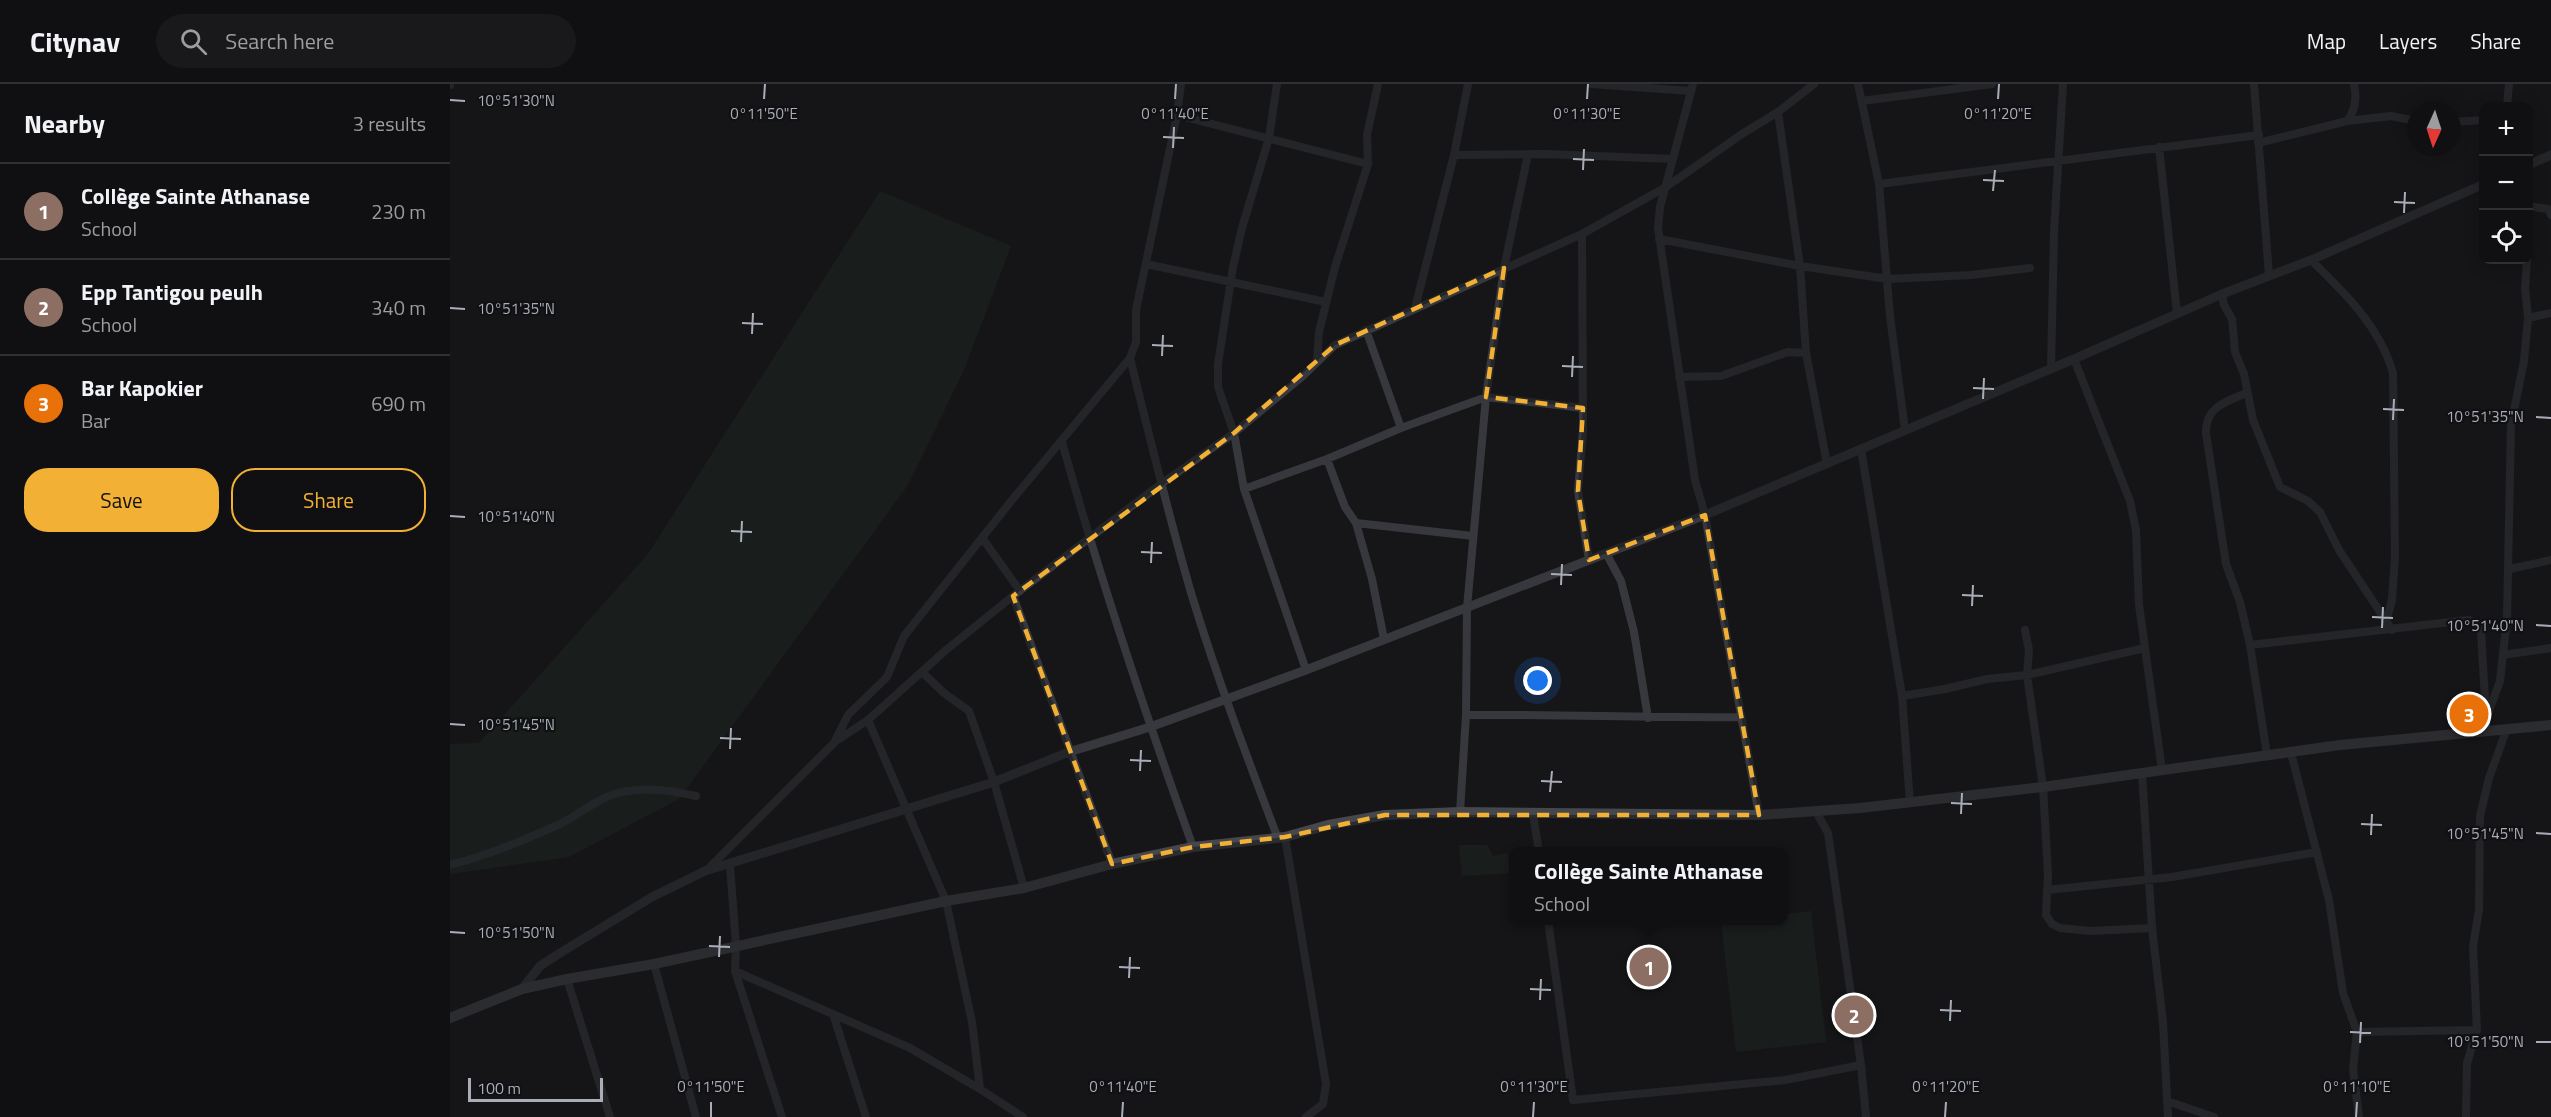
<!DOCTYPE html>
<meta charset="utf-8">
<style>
body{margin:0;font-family:"Titillium Web",sans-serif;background:#19191b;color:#f1f3f6}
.controls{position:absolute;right:18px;top:18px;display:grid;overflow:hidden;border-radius:12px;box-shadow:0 3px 15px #0003}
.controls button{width:54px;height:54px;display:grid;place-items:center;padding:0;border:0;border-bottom:2px solid #303032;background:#101012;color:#f1f3f6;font:30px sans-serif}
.compass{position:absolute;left:1957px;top:18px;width:54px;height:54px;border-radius:50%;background:#101012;box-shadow:0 3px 15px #0003;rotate:183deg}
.scale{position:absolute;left:18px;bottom:15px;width:135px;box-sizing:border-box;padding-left:6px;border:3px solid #a8adb8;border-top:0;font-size:16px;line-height:21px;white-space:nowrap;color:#a8adb8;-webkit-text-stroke:4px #111113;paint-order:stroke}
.you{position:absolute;left:1088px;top:597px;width:21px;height:21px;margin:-15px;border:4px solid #fff;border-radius:50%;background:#1a73e8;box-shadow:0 0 0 9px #1a73e833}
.badge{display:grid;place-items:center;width:39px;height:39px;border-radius:50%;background:#f2b134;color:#fff;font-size:20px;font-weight:700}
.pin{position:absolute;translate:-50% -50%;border:3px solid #fff;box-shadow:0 2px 6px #0006}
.popup{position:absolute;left:1059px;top:763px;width:279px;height:78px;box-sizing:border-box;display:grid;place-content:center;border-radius:12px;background:#101012;filter:drop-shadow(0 2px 4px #0005);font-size:20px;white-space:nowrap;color:#9c9d9f}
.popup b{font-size:22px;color:#f1f3f6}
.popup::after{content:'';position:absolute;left:50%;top:100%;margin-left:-12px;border:12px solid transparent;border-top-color:#101012}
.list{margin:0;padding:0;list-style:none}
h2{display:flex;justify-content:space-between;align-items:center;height:78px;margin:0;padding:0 24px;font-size:26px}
h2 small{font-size:20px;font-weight:400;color:#9c9d9f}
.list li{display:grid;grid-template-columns:39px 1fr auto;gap:18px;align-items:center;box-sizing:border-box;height:96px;padding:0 24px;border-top:2px solid #303032}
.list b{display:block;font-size:22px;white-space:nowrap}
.list p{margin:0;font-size:20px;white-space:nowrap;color:#9c9d9f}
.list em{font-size:20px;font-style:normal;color:#9c9d9f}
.actions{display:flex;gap:12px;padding:18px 24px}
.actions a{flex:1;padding:14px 0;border:2px solid #f2b134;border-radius:24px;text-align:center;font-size:21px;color:#f2b134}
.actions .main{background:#f2b134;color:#111}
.icon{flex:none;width:33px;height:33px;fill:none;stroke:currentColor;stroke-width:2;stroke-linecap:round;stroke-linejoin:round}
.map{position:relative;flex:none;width:2101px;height:1033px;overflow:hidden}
header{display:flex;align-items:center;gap:36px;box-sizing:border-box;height:84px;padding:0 30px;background:#101012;border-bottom:2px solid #303032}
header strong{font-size:28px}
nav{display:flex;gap:33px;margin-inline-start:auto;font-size:21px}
.search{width:420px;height:54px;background:#19191b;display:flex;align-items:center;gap:15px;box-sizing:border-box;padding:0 21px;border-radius:33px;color:#9c9d9f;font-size:22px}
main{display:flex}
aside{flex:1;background:#101012}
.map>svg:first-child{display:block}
.green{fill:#1e261f}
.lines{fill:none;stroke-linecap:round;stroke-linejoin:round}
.minor{stroke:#37383d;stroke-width:8}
.tertiary{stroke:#37383d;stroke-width:9}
.secondary{stroke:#45474d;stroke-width:10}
.marked{fill:none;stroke:#f2b134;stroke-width:4.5;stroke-dasharray:12 8;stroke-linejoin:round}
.ticks{fill:none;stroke:#a8adb8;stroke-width:2}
.ticks-label{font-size:15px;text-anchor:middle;fill:#a8adb8;stroke:#111113;stroke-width:4.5;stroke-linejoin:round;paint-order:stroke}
</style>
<header>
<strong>Citynav</strong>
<div class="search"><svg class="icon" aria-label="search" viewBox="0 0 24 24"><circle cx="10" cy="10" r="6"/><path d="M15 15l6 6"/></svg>Search here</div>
<nav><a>Map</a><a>Layers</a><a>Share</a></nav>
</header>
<main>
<aside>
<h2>Nearby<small>3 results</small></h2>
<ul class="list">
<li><span class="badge" style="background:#8d6e63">1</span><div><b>Collège Sainte Athanase</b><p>School</p></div><em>230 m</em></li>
<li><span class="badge" style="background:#8d6e63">2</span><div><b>Epp Tantigou peulh</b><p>School</p></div><em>340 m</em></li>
<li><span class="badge" style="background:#e8710a">3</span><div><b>Bar Kapokier</b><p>Bar</p></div><em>690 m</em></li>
</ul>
<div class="actions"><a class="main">Save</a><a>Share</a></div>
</aside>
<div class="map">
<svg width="2101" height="1033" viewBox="0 0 2101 1033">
<rect width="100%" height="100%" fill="#161618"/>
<path class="green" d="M 430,107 L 561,162 L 514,286 L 458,401 L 229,715 L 119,773 L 0,790 L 0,660 L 29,659 L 198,470 Z
M 1009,761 L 1037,761 L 1043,772 L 1058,769 L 1061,789 L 1012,792 Z
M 1361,827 L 1376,958 L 1286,968 L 1271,837 L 1334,836 L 1334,830 Z"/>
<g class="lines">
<path class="minor" d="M 827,0 L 819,54 L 792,144 L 783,183 L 768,280 L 768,303 L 784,349 L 794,405 L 856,586
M 1142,0 L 1241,7
M 1243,0 L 1210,123 L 1208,144 L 1245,396 L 1255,431 L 1309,731
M 1408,0 L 1429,100 L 1440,232 L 1455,346
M 1804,0 L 1819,191
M 0,1 L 0,0
M 1412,17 L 1542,0
M 2057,22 L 2059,0
M 1328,28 L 1350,182 L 1356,269 L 1377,380
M 727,31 L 731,0
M 1897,37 C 1906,26 1907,14 1904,0
M 2002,38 L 2034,36
M 1808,59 L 1897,37 L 1941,32 L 1966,37
M 1709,63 L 1727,229
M 1078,70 L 1054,184 L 1036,313 L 1017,524 L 1016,631 C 1107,630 1198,634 1290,633
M 1004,71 L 1018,0
M 1429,100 L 1809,51
M 2078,122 L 2098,125 L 2101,131
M 1132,150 L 1133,346 L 1128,407 L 1139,476
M 1209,155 L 1350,182 L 1438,195 L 1521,191 L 1580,184
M 1861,176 C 1895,209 1930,243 1943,289 L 1945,472 L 1942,516 L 1936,538
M 696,180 L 876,218
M 1772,210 L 1774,221 L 1782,235 L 1785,268 L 1794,290 L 1803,336 L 1830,403 L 1858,417 L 1870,428 L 1889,466 L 1942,546
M 965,224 L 1004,71 L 1095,70 L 1223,75
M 2078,234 L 2101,229
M 916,246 L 951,344
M 680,274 C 700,354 719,434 742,512 C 767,594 797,673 827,752
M 1624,275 L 1680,417 L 1686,446 L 1689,521 L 1712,686
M 867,277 L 869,248 L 885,183 L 918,80 L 917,51 L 928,0
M 1601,285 L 1604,148 L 1613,0
M 1229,293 L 1271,292 L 1338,268 L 1356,269
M 1796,309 C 1776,318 1755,323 1756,349 L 1776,480 L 1790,518 L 1800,561 L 1817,671
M 612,358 C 650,495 695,629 743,763
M 1411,365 L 1452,612 L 1460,719
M 877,375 L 895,423 L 906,439 L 922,495 L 934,555
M 794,405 L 877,375 L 951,344 L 1036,313 L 1133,324
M 906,439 L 1023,452
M 533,455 L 570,507
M 1156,469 L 1171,497 L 1184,548 L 1198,634
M 2060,485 L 2101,476
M 563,512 L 662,780
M 1575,546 L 1579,566 L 1577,591 L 1593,703 L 1598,790 L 1596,831 L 1602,840 L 1610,844 L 1641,847 L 1702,844
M 1800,561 L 2018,536 L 2028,539 L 2031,547 L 2037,648
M 2053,571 L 2101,564
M 472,588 L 494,609 L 519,627 L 544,698 L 574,804
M 1452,612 L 1495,605 L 1537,595 L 1577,591 L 1695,564
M 2038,630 L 2050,597 L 2057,534 L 2061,341 L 2074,277 L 2078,234 L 2075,204 L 2077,176
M 418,636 L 496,817 L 522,938 L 530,1005
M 386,655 L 398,631 L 437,593 L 454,552 L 562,416 L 680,274 L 686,258 L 686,226 L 727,31 L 918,80
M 1841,669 L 1879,816 L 1893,909 L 1907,948 L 1903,985 L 1909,1033
M 1692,690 L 1702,844 L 1713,938 L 1718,1033
M 1365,726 L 1378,749 L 1411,981 L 1416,1033
M 1010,728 L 1016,631
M 1083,730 L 1089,768
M 835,753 L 876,1000 L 873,1020 L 856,1033
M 0,781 C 39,771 75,756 112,739 C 133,728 153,710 177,707 C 201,703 222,707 246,712
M 280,781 L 286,862 L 285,887 L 332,1033
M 256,787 L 386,657 L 418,636 L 496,566 L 563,512 L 711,400 L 784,349 L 853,292 L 885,261 L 1132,150 L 1216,103 L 1292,50 L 1328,28 L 1364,0
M 1597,806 L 1722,793 L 1867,768
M 1098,836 L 1123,1016 L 1335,996 L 1411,981
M 204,880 L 246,1033
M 285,887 L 460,964 L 530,1005 L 573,1033
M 117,895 L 160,1033
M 383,930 L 416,1033
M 1907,948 L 2027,946
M 1717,1017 L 1764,1033
M 2016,1033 L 2017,979 L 2027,946 L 2023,862 L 2029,826 L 2030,732 L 2039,694 L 2056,647"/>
<path class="tertiary" d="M 2078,81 L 2101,71
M 72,905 L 90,882 L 110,869 L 202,813 L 255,787 L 544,698 L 619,668 L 700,643 L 856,586 L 1255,431 L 1624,275 L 1772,210 L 1861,176 L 2034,100"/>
<path class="secondary" d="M 0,934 L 72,905 L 117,895 L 204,880 L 496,817 L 574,804 L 662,780 L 743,763 L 835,753 L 878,741 L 935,731 L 1010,728 L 1309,731 L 1410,724 L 1593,703 L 1890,661 L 2101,641"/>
</g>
<path d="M0 0H2101V1033H0ZM 1054,184 L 1036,313 L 1133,324 L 1128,407 L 1139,476 L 1255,431 L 1309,731 L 935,731 L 835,753 L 743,763 L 662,780 L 563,512 L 784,349 L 885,261 Z" fill="#161618" fill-opacity=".55" fill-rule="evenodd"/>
<path class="marked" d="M 1054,184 L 1036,313 L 1133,324 L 1128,407 L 1139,476 L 1255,431 L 1309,731 L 935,731 L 835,753 L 743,763 L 662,780 L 563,512 L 784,349 L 885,261 Z"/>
<path class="ticks" d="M 314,15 L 315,0M 725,15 L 726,0M 1137,15 L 1138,0M 1548,15 L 1549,0M 0,16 L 15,17M 713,53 L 734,54M 723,64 L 724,43M 1123,75 L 1144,76M 1133,86 L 1134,65M 1533,96 L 1554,97M 1543,107 L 1545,86M 1944,118 L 1965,119M 1954,129 L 1955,108M 0,224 L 15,225M 292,239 L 313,240M 302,250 L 303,229M 702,261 L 723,262M 712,272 L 713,251M 1112,282 L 1133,283M 1122,293 L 1123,272M 1523,304 L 1544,305M 1533,315 L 1534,294M 1933,325 L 1954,326M 2086,333 L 2101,334M 1943,336 L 1944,315M 0,432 L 15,433M 281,447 L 302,448M 291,458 L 292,437M 691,468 L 712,469M 701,479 L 702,458M 1101,490 L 1122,491M 1111,501 L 1112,480M 1512,511 L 1533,512M 1522,522 L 1523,501M 1922,533 L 1943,534M 2086,541 L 2101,542M 1932,544 L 1933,523M 0,640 L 15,641M 270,654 L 291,655M 280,665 L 281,644M 680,676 L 701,677M 690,687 L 691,666M 1091,697 L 1112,698M 1100,708 L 1102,687M 1501,719 L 1522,720M 1511,730 L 1512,709M 1911,740 L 1932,741M 2086,749 L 2101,750M 1921,751 L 1922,730M 0,848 L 15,849M 259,862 L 280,863M 269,873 L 270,852M 669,883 L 690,884M 679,894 L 680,873M 1080,905 L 1101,906M 1090,916 L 1091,895M 1490,926 L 1511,927M 1500,937 L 1501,916M 1900,948 L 1921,949M 2086,958 L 2101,958M 1910,959 L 1911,938M 261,1033 L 261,1018M 672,1033 L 673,1018M 1083,1033 L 1084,1018M 1495,1033 L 1496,1018M 1906,1033 L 1907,1018"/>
<g class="ticks-label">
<text x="66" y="22">10°51'30"N</text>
<text x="314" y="35">0°11'50"E</text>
<text x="725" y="35">0°11'40"E</text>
<text x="1137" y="35">0°11'30"E</text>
<text x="1548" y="35">0°11'20"E</text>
<text x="66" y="230">10°51'35"N</text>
<text x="2035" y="338">10°51'35"N</text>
<text x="66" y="438">10°51'40"N</text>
<text x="2035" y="547">10°51'40"N</text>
<text x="66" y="646">10°51'45"N</text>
<text x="2035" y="755">10°51'45"N</text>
<text x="66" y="854">10°51'50"N</text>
<text x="2035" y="963">10°51'50"N</text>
<text x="261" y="1008">0°11'50"E</text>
<text x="673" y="1008">0°11'40"E</text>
<text x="1084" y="1008">0°11'30"E</text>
<text x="1496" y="1008">0°11'20"E</text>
<text x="1907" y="1008">0°11'10"E</text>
</g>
</svg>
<div class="controls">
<button>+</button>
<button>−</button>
<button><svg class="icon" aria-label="locate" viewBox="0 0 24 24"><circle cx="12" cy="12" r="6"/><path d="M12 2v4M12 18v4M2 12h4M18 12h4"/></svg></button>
</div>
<svg class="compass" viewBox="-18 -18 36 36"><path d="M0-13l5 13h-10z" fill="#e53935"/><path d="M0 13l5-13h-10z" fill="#9c9d9f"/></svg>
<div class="scale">100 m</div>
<div class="you"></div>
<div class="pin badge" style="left:1199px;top:883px;background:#8d6e63">1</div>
<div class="popup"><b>Collège Sainte Athanase</b>School</div>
<div class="pin badge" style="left:1404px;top:931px;background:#8d6e63">2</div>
<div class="pin badge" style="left:2019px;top:630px;background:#e8710a">3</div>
</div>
</main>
